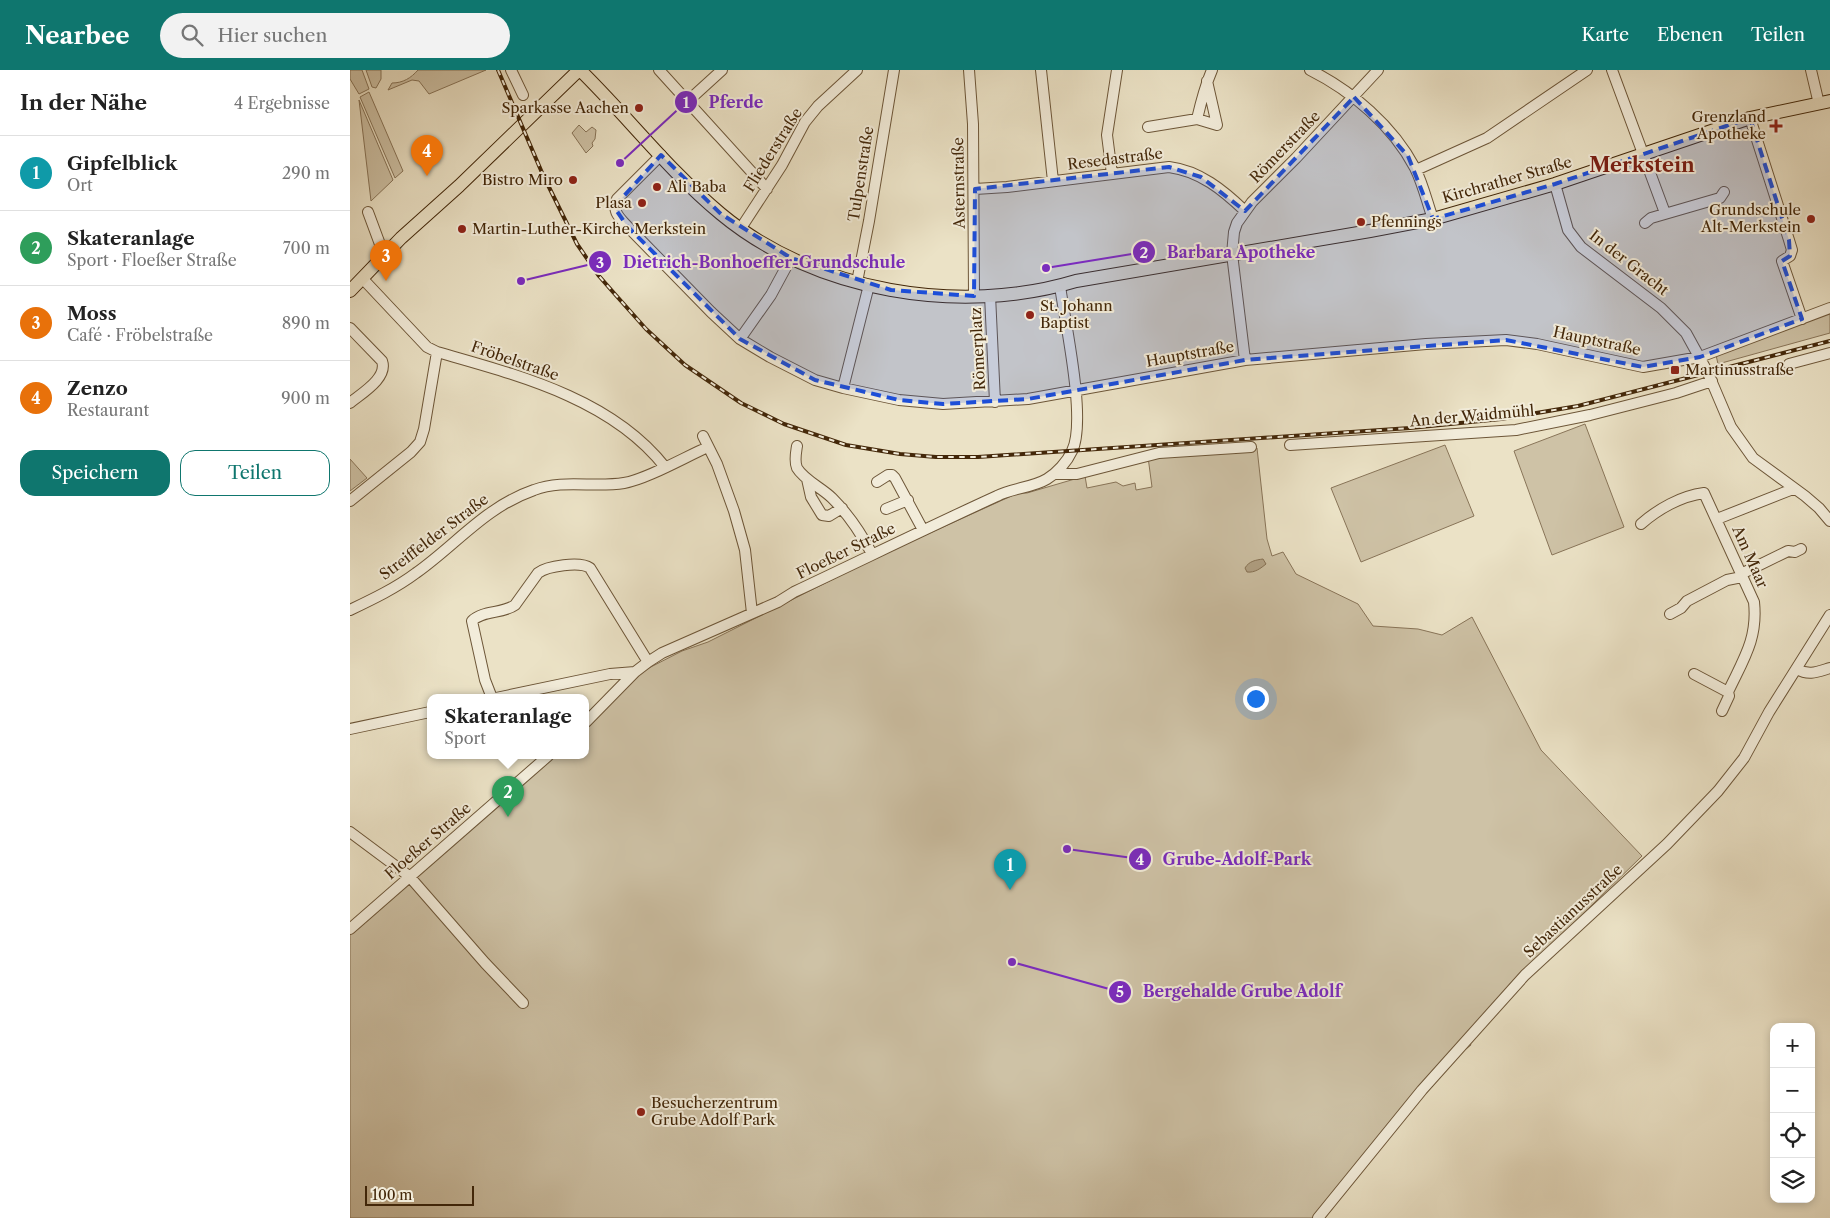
<!DOCTYPE html>
<html lang="de">
<meta charset="utf-8">
<style>
body{margin:0;font-family:"Libre Caslon Text",serif;background:#f2f2f2;color:#222}
.controls{position:absolute;right:15px;bottom:15px;display:grid;overflow:hidden;border-radius:10px;box-shadow:0 2px 8px #0003}
.controls button{width:45px;height:45px;display:grid;place-items:center;padding:0;border:0;border-bottom:1px solid #e0e0e0;background:#fff;color:#222;font:25px sans-serif}
.scale{position:absolute;left:15px;bottom:12px;width:109px;box-sizing:border-box;padding-left:5px;border:2px solid #432709;border-top:0;font-size:14px;line-height:18px;white-space:nowrap;color:#432709;-webkit-text-stroke:4px #f2ecda;paint-order:stroke}
.you{position:absolute;left:905px;top:628px;width:18px;height:18px;margin:-12px;border:4px solid #fff;border-radius:50%;background:#1a73e8;box-shadow:0 0 0 8px #1a73e833}
.badge{display:grid;place-items:center;width:32px;height:32px;border-radius:50%;background:#0f766e;color:#fff;font-size:16px;font-weight:700}
.pin{position:absolute;translate:-50% -41px;filter:drop-shadow(0 1px 2px #0008)}
.pin::after{content:'';position:absolute;top:26px;width:18px;height:15px;background:inherit;clip-path:polygon(0 0,100% 0,50% 100%)}
.popup{position:absolute;left:77px;top:624px;width:162px;height:65px;box-sizing:border-box;display:grid;place-content:center;border-radius:10px;background:#fff;filter:drop-shadow(0 1px 4px #0005);font-size:16px;white-space:nowrap;color:#767676}
.popup b{font-size:19px;color:#222}
.popup::after{content:'';position:absolute;left:50%;top:100%;margin-left:-10px;border:10px solid transparent;border-top-color:#fff}
.list{margin:0;padding:0;list-style:none}
h2{display:flex;justify-content:space-between;align-items:center;height:65px;margin:0;padding:0 20px;font-size:21px}
h2 small{font-size:16px;font-weight:400;color:#767676}
.list li{display:grid;grid-template-columns:32px 1fr auto;gap:15px;align-items:center;box-sizing:border-box;height:75px;padding:0 20px;border-top:1px solid #e0e0e0}
.list b{display:block;font-size:19px;white-space:nowrap}
.list p{margin:0;font-size:16px;white-space:nowrap;color:#767676}
.list em{font-size:16px;font-style:normal;color:#767676}
.actions{display:flex;gap:10px;padding:15px 20px}
.actions a{flex:1;padding:11px 0;border:1px solid #0f766e;border-radius:15px;text-align:center;font-size:18px;color:#0f766e}
.actions .main{background:#0f766e;color:#fff}
.icon{flex:none;width:28px;height:28px;fill:none;stroke:currentColor;stroke-width:2;stroke-linecap:round;stroke-linejoin:round}
.map{position:relative;flex:none;width:1480px;height:1148px;overflow:hidden}
header{display:flex;align-items:center;gap:30px;box-sizing:border-box;height:70px;padding:0 25px;background:#0f766e;color:#fff}
header strong{font-size:24px}
nav{display:flex;gap:28px;margin-inline-start:auto;font-size:18px}
.search{width:350px;height:45px;background:#f2f2f2;display:flex;align-items:center;gap:12px;box-sizing:border-box;padding:0 18px;border-radius:28px;color:#767676;font-size:19px}
main{display:flex}
aside{flex:1;background:#fff}
.map>svg:first-child{display:block}
.green{fill:#cec2a6;stroke:#887458}
.water{fill:#b2a286;stroke:#867154}
.lines{fill:none;stroke-linecap:round;stroke-linejoin:round}
.minor-casing{stroke:#6d5638;stroke-width:12}
.major-casing{stroke:#432709;stroke-width:14}
.minor{stroke:#f2ecda;stroke-width:10}
.major{stroke:#ebe2c6;stroke-width:12}
.rail-casing{stroke:#432709;stroke-width:4}
.rail{stroke:#f2ecda;stroke-width:2;stroke-dasharray:5.5;stroke-linecap:butt}
.marked{fill:#1d4ed8;fill-opacity:0.2;stroke:#1d4ed8;stroke-width:4;stroke-dasharray:10 6;stroke-linejoin:round}
.poi-dot{fill:#8f2418;stroke:#f2ecda;stroke-width:2}
.labels{text-anchor:middle;stroke-width:4;stroke-linejoin:round;paint-order:stroke}
.poi-label{font-size:15px;fill:#432709;stroke:#f2ecda;text-anchor:start}
.street-label{font-size:15px;fill:#432709;stroke:#f2ecda}
.district-label{font-size:20px;font-weight:bold;fill:#7a1f14;stroke:#f2ecda}
.leader{fill:none;stroke:#7b2cbf;stroke-width:2}
.callout-dot{fill:#7b2cbf;stroke:#f2ecda;stroke-width:2}
.mark-label{font-size:15px;text-anchor:middle;font-weight:bold;fill:#fff}
.callout-label{font-size:16px;text-anchor:middle;font-weight:bold;fill:#7b2cbf;stroke:#f2ecda;stroke-width:4;stroke-linejoin:round;paint-order:stroke}
</style>
<header>
<strong>Nearbee</strong>
<div class="search"><svg class="icon" aria-label="search" viewBox="0 0 24 24"><circle cx="10" cy="10" r="6"/><path d="M15 15l6 6"/></svg>Hier suchen</div>
<nav><a>Karte</a><a>Ebenen</a><a>Teilen</a></nav>
</header>
<main>
<aside>
<h2>In der Nähe<small>4 Ergebnisse</small></h2>
<ul class="list">
<li><span class="badge" style="background:#0f9aa8">1</span><div><b>Gipfelblick</b><p>Ort</p></div><em>290 m</em></li>
<li><span class="badge" style="background:#2e9e5b">2</span><div><b>Skateranlage</b><p>Sport · Floeßer Straße</p></div><em>700 m</em></li>
<li><span class="badge" style="background:#e8710a">3</span><div><b>Moss</b><p>Café · Fröbelstraße</p></div><em>890 m</em></li>
<li><span class="badge" style="background:#e8710a">4</span><div><b>Zenzo</b><p>Restaurant</p></div><em>900 m</em></li>
</ul>
<div class="actions"><a class="main">Speichern</a><a>Teilen</a></div>
</aside>
<div class="map">
<svg width="1480" height="1148" viewBox="0 0 1480 1148">
<rect width="100%" height="100%" fill="#ebe2c6"/>
<filter id="stains"><feTurbulence type="fractalNoise" baseFrequency=".004" numOctaves="4"/><feColorMatrix values="0 0 0 0 .2 0 0 0 0 .09 0 0 0 0 .02 0 0 0 .5 -.17"/></filter>
<radialGradient id="worn" r=".72"><stop offset=".6" stop-color="#630" stop-opacity="0"/><stop offset="1" stop-color="#630" stop-opacity=".3"/></radialGradient>
<path class="green" d="M 0,0 L 12,0 L 19,19 L 9,24 L 0,9 Z
M 16,0 L 31,0 L 31,9 L 26,18 L 22,17 Z
M 68,0 L 136,0 L 79,24 L 69,11 L 62,10 L 38,20 L 42,13 C 53,13 61,8 68,0 Z
M 19,22 L 53,101 L 45,108 L 10,27 Z
M 9,30 L 43,110 L 21,131 Z
M 229,55 L 236,62 L 242,57 L 246,60 L 245,69 L 242,73 L 243,76 L 236,83 L 222,63 Z
M 1480,243 L 1480,263 L 1368,294 L 1366,285 Z
M 1235,354 L 1274,457 L 1202,485 L 1164,381 Z
M 1095,375 L 1124,446 L 1011,492 L 981,418 Z
M 907,378 L 917,469 L 922,486 L 933,482 L 946,504 L 1008,534 L 1023,556 L 1068,559 L 1092,565 L 1122,547 L 1191,680 L 1292,786 L 1196,880 L 1116,965 L 1121,975 L 1081,1007 L 966,1148 L 0,1148 L 0,860 L 203,686 L 236,686 L 236,655 L 293,601 L 332,581 L 358,572 L 527,487 L 668,423 L 677,423 L 735,406 L 737,418 L 766,412 L 773,416 L 785,413 L 786,420 L 802,417 L 798,387 Z
M 0,389 L 17,408 L 0,421 Z"/>
<path class="water" d="M 913,489 L 916,494 C 911,498 905,503 897,502 L 895,498 C 899,491 906,490 913,489 Z"/>
<g class="lines">
<defs>
<path id="minor" d="M 161,0 L 173,25
M 309,0 L 417,119
M 619,0 L 623,54 L 624,226
M 691,0 L 703,111
M 960,0 C 1002,21 1043,56 1065,98 C 1073,114 1077,132 1083,149
M 1262,0 L 1315,143
M 1461,0 L 1469,34
M 857,11 L 867,55 L 847,49 C 851,32 855,16 862,0
M 338,31 L 372,0
M 1400,48 L 1439,170 L 1442,180 L 1440,186 L 1432,191 L 1452,249
M 798,57 L 847,49
M 311,85 L 267,129 C 262,142 269,147 277,156 L 361,242 L 390,269 L 420,287 L 465,310 L 493,318 L 549,330 L 593,334 L 678,329 L 895,290 L 1076,274 L 1156,270 L 1187,274 L 1293,297 L 1350,287 L 1480,238
M 1066,100 L 1137,68 L 1237,0
M 762,104 L 757,65 L 767,0
M 1205,114 L 1218,160 L 1231,177 L 1311,238 L 1336,263 L 1358,303 L 1381,357 L 1403,388 L 1455,426 L 1469,438 L 1480,451
M 625,119 L 657,117 L 819,97 C 850,101 873,120 895,141
M 18,142 L 34,185
M 1295,153 L 1301,148 L 1370,128 L 1374,122
M 391,158 L 432,95 L 455,52 L 468,36 L 507,0
M 12,208 L 77,277 L 87,282 C 167,305 261,328 315,397
M 507,212 L 519,151 L 544,0
M 640,225 L 645,332
M 0,258 L 32,291 C 38,308 12,323 0,333
M 390,269 L 421,225 L 441,188
M 895,290 L 882,184 L 884,162 L 887,153 L 902,132 L 946,88 L 1028,0
M 1439,294 L 1480,283
M 493,318 L 519,215
M 353,366 L 367,394 L 384,441 L 395,480 L 402,543
M 940,375 L 1166,360 L 1240,345 L 1326,323 L 1362,311
M 447,376 C 446,383 444,391 447,398 C 454,410 472,418 482,428 C 499,445 511,463 522,484
M 704,404 L 727,404 L 809,383 L 901,377
M 457,409 L 461,427 L 472,445 L 479,446 L 492,438
M 527,412 L 538,405 L 542,405 L 545,408 L 573,460
M 0,431 L 61,382 L 70,372 L 74,359 L 87,282
M 536,439 L 558,430
M 1367,449 L 1443,419
M 1291,454 C 1308,439 1331,426 1354,423 L 1404,532 C 1408,569 1393,590 1378,622 L 1379,626 L 1372,641
M 1391,504 L 1438,481 L 1445,482 L 1451,479
M 0,540 C 23,529 46,518 66,503 C 107,474 135,437 184,420 C 213,409 244,418 274,413 C 297,409 335,387 358,377
M 1320,544 L 1331,538 L 1337,531 L 1377,510 L 1392,507
M 1447,599 C 1459,606 1467,602 1480,598
M 1344,604 L 1378,622
M 142,628 L 135,610 L 122,551 C 133,540 153,544 165,535 L 188,503 C 197,496 230,491 240,498 L 298,592
M 146,628 L 260,604 L 285,602
M 236,652 L 285,602 L 298,592 L 312,583 L 428,532 L 444,522 C 512,490 579,457 647,426 C 662,418 682,418 697,409 C 707,403 717,392 722,381 C 737,351 715,252 710,216
M 0,659 L 80,642
M 0,762 L 59,806 L 135,893 L 173,933
M 0,859 L 198,686
M 968,1148 L 1072,1020 L 1175,905 L 1317,774 L 1368,721 L 1394,688 L 1419,642 L 1480,545"/>
<path id="major" d="M 230,0 C 278,47 319,101 371,144 C 465,222 610,246 726,211 L 1020,161 L 1083,149 L 1205,114 L 1400,48 L 1480,31
M 0,221 L 51,168 L 109,116 L 229,0"/>
</defs>
<use href="#minor" class="minor-casing"/>
<use href="#major" class="major-casing"/>
<use href="#minor" class="minor"/>
<use href="#major" class="major"/>
<defs>
<path id="rail" d="M 148,0 L 193,105 L 227,174 L 249,206 L 263,222 L 296,259 L 335,295 L 391,333 L 434,354 L 496,375 L 550,384 L 586,387 L 628,387 L 1060,358 L 1151,349 L 1228,336 L 1480,271"/>
</defs>
<use href="#rail" class="rail-casing"/>
<use href="#rail" class="rail"/>
</g>
<path class="marked" d="M 1004,27 L 1058,86 L 1083,149 L 1205,114 L 1400,48 L 1439,170 L 1440,186 L 1432,191 L 1452,249 L 1350,287 L 1293,297 L 1156,270 L 895,290 L 678,329 L 593,334 L 549,330 L 465,310 L 390,269 L 277,156 L 264,137 L 311,85 L 371,144 L 441,188 L 541,220 L 624,226 L 625,119 L 819,97 L 851,107 L 895,141 Z"/>
<g class="poi-dot">
<circle cx="289" cy="38" r="5"/>
<path d="M1423.5 48.5h5v5h5v5h-5v5h-5v-5h-5v-5h5z"/>
<circle cx="223" cy="110" r="5"/>
<circle cx="307" cy="117" r="5"/>
<circle cx="292" cy="133" r="5"/>
<circle cx="1461" cy="149" r="5"/>
<circle cx="1011" cy="152" r="5"/>
<circle cx="112" cy="159" r="5"/>
<circle cx="680" cy="245" r="5"/>
<rect x="1320" y="295" width="10" height="10" rx="2.5"/>
<circle cx="291" cy="1042" r="5"/>
</g>
<g class="labels">
<g class="poi-label">
<text x="279" y="43" text-anchor="end">Sparkasse Aachen</text>
<text x="1416" y="52" text-anchor="end">Grenzland<tspan x="1416" dy="17">Apotheke</tspan></text>
<text x="213" y="115" text-anchor="end">Bistro Miro</text>
<text x="317" y="122">Ali Baba</text>
<text x="282" y="138" text-anchor="end">Plasa</text>
<text x="1451" y="145" text-anchor="end">Grundschule<tspan x="1451" dy="17">Alt-Merkstein</tspan></text>
<text x="1021" y="157">Pfennings</text>
<text x="122" y="164">Martin-Luther-Kirche Merkstein</text>
<text x="690" y="241">St. Johann<tspan x="690" dy="17">Baptist</tspan></text>
<text x="1335" y="305">Martinusstraße</text>
<text x="301" y="1038">Besucherzentrum<tspan x="301" dy="17">Grube Adolf Park</tspan></text>
</g>
<g class="street-label">
<text transform="translate(935 77) rotate(-46)" y="5">Römerstraße</text>
<text transform="translate(423 80) rotate(-58)" y="5">Fliederstraße</text>
<text transform="translate(765 89) rotate(-7)" y="5">Resedastraße</text>
<text transform="translate(511 104) rotate(-81)" y="5">Tulpenstraße</text>
<text transform="translate(1157 110) rotate(-16)" y="5">Kirchrather Straße</text>
<text transform="translate(609 113) rotate(-91)" y="5">Asternstraße</text>
<text transform="translate(1279 193) rotate(38)" y="5">In der Gracht</text>
<text transform="translate(1247 271) rotate(12)" y="5">Hauptstraße</text>
<text transform="translate(628 279) rotate(-93)" y="5">Römerplatz</text>
<text transform="translate(840 284) rotate(-10)" y="5">Hauptstraße</text>
<text transform="translate(165 291) rotate(19)" y="5">Fröbelstraße</text>
<text transform="translate(1122 346) rotate(-5)" y="5">An der Waidmühl</text>
<text transform="translate(84 467) rotate(-37)" y="5">Streiffelder Straße</text>
<text transform="translate(496 481) rotate(-26)" y="5">Floeßer Straße</text>
<text transform="translate(1400 487) rotate(66)" y="5">Am Maar</text>
<text transform="translate(78 771) rotate(-41)" y="5">Floeßer Straße</text>
<text transform="translate(1223 841) rotate(-43)" y="5">Sebastianusstraße</text>
</g>
<g class="district-label">
<text x="1292" y="102">Merkstein</text>
</g>
</g>
<path class="leader" d="M270 93L336 32M696 198L794 182M171 211L250 192M717 779L790 789M662 892L770 922"/>
<g class="callout-dot">
<circle cx="270" cy="93" r="5"/>
<circle cx="696" cy="198" r="5"/>
<circle cx="171" cy="211" r="5"/>
<circle cx="717" cy="779" r="5"/>
<circle cx="662" cy="892" r="5"/>
<circle cx="336" cy="32" r="12"/>
<circle cx="794" cy="182" r="12"/>
<circle cx="250" cy="192" r="12"/>
<circle cx="790" cy="789" r="12"/>
<circle cx="770" cy="922" r="12"/>
</g>
<g class="mark-label">
<text x="336" y="38">1</text>
<text x="794" y="188">2</text>
<text x="250" y="198">3</text>
<text x="790" y="795">4</text>
<text x="770" y="927">5</text>
</g>
<g class="callout-label">
<text x="386" y="38">Pferde</text>
<text x="891" y="188">Barbara Apotheke</text>
<text x="414" y="198">Dietrich-Bonhoeffer-Grundschule</text>
<text x="887" y="795">Grube-Adolf-Park</text>
<text x="892" y="927">Bergehalde Grube Adolf</text>
</g>
<rect width="100%" height="100%" filter="url(#stains)"/>
<rect width="100%" height="100%" fill="url(#worn)"/>
</svg>
<div class="controls">
<button>+</button>
<button>−</button>
<button><svg class="icon" aria-label="locate" viewBox="0 0 24 24"><circle cx="12" cy="12" r="6"/><path d="M12 2v4M12 18v4M2 12h4M18 12h4"/></svg></button>
<button><svg class="icon" aria-label="layers" viewBox="0 0 24 24"><path d="M12 4l9 5-9 5-9-5zM3 14l9 5 9-5"/></svg></button>
</div>
<div class="scale">100 m</div>
<div class="you"></div>
<div class="pin badge" style="left:660px;top:820px;background:#0f9aa8">1</div>
<div class="pin badge" style="left:158px;top:747px;background:#2e9e5b">2</div>
<div class="popup"><b>Skateranlage</b>Sport</div>
<div class="pin badge" style="left:36px;top:211px;background:#e8710a">3</div>
<div class="pin badge" style="left:77px;top:106px;background:#e8710a">4</div>
</div>
</main>
